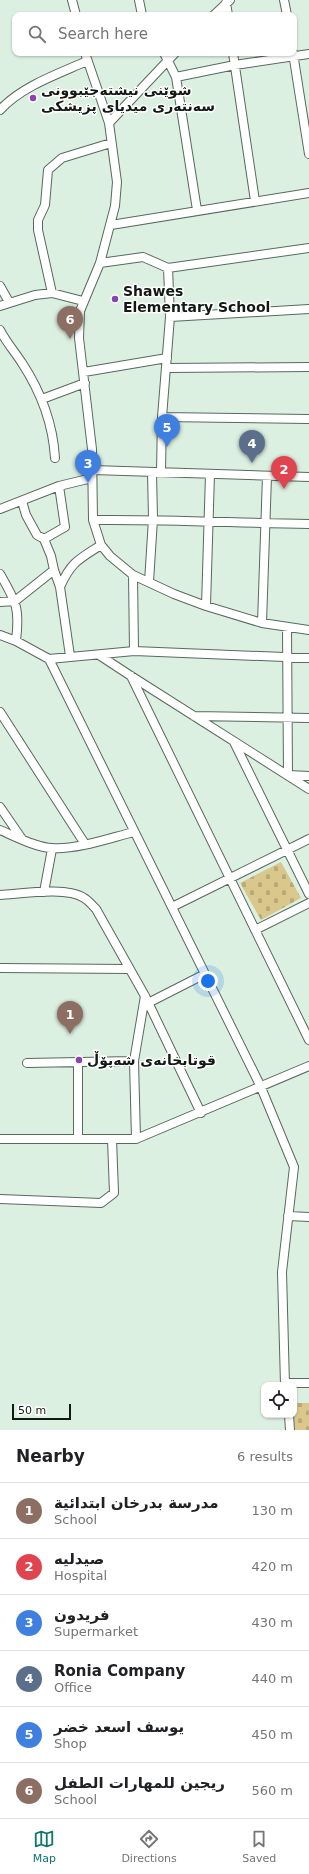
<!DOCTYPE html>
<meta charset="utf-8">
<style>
body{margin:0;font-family:"DejaVu Sans","Noto Sans Arabic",sans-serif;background:#f2f2f2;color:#202124}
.controls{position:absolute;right:12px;bottom:12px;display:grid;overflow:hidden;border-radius:8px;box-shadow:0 1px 3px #0004}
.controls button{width:36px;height:36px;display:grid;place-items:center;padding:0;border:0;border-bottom:1px solid #e0e0e0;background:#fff;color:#202124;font:20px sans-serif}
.scale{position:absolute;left:12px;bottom:10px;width:59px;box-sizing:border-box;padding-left:4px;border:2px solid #121914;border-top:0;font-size:11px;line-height:14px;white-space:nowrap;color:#121914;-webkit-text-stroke:3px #fff;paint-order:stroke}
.you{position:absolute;left:208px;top:981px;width:14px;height:14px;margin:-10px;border:3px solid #fff;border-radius:50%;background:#1a73e8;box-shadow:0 0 0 6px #1a73e833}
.badge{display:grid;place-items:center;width:26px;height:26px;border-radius:50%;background:#0f766e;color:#fff;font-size:13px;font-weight:700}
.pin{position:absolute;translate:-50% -33px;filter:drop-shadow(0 1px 2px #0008)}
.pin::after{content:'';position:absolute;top:21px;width:14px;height:12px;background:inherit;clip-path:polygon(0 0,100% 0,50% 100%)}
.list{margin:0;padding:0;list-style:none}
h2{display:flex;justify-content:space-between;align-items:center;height:52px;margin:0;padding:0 16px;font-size:17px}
h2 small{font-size:13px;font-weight:400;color:#757577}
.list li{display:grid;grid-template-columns:26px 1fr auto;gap:12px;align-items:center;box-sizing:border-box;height:56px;padding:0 16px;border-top:1px solid #e0e0e0}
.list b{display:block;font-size:15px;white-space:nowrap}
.list p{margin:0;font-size:13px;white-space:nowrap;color:#757577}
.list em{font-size:13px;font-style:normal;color:#757577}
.icon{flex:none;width:22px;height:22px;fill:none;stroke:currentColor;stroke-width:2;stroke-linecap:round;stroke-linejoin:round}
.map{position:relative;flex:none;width:309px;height:1430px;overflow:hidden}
.search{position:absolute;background:#fff;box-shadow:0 1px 3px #0004;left:12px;right:12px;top:12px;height:44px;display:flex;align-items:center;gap:10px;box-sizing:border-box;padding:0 14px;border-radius:8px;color:#757577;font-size:15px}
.sheet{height:388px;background:#fff}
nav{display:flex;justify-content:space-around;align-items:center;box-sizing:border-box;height:56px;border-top:1px solid #e0e0e0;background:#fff;font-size:11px;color:#757577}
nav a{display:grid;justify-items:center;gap:2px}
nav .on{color:#0f766e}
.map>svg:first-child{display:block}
.cemetery{fill:url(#cemetery-stones)}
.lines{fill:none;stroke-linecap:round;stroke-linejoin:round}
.minor-casing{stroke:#58695d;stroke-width:10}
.minor{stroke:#fff;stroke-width:8}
.poi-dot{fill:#8a42b5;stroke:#fff;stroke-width:1.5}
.labels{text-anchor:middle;stroke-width:3;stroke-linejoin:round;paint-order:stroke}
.poi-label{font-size:14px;font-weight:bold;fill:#121914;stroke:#fff;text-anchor:start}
</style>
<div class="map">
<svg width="309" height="1430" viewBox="0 0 309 1430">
<defs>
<pattern id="cemetery-stones" width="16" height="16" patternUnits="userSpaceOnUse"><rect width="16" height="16" fill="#d9c78b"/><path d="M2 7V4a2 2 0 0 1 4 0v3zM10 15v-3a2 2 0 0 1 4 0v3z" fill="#b9aa77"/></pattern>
</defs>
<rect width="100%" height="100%" fill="#dcf0e2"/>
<path class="cemetery" d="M 281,862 L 301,898 L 261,920 L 240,883 Z
M 294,1403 L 309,1403 L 309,1430 L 295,1430 L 293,1415 Z"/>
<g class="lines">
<defs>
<path id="minor" d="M 72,0 L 76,15
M 139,0 L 142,15
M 284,0 L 287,15
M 226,3 L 228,15
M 214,15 L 230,0
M 85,53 L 109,123 L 117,182 L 115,206 L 100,263 L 80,311 L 79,338 L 92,449 L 93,520 L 101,545 L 110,556 L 133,575 L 174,594 L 206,606 L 262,623 L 309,630
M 164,53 L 176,77 L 197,210
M 233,53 L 255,201
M 293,53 L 309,154
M 176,77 L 235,65 L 309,54
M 0,110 C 22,86 58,74 87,61
M 109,123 L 175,53
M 111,225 L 309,193
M 100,263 L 143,257 L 168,268 L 309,248
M 0,286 L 9,302
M 52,293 L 38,230 L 38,220 L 45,205 L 48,170 L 62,158 L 111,143
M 0,306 L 35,295 L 52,293 L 83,301
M 170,317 L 309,309
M 0,330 C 6,342 15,352 22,363 C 41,392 53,424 55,458
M 167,368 L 309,367
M 84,372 L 167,358
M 42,399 L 85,383
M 162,417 L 309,419
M 93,470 L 309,477
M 161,472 L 162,417 L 170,317 L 168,268
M 22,501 L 26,515 L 37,535 L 44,539 L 51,556 L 54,570 L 60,587 L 70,656
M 0,509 L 59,486 L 92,478
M 93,520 C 165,519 237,523 309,524
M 44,539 L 65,527 L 59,486
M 0,574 C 16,602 20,607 16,641
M 133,575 L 134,651
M 149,582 L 153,519 L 152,472
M 60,587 C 71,562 79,559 101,545
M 0,602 L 15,601 L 54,570
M 206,606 L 210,474
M 262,623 L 267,476
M 287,627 L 288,775 L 309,776
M 0,635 L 16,641 L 49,659 L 260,1085 L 294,1167 L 282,1272 L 285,1385
M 99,655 L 131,676 L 309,789
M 49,659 L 134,651 L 309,658
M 131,676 L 309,1040
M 0,712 L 85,844
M 194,716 L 309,718
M 234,742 L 309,894
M 0,807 L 22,839
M 0,830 C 14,836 37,848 52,848 C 76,850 110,838 134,832
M 44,892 L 52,849
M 0,895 C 20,894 67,886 84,898 C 88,900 92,905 96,909 L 145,996 L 201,1113
M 172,907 L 309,839
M 255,930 L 309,903
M 0,968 L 129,969
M 148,1003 L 205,974
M 78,1062 L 78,1139
M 27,1063 L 134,1061
M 0,1139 L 136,1139 L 309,1066
M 136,1139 L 134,1061 L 145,996
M 0,1199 L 101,1203 L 114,1193 L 112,1139
M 288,1216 L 309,1217
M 285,1383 L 309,1383
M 289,1415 L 290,1430"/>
</defs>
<use href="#minor" class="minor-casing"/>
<use href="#minor" class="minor"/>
</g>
<g class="poi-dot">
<circle cx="33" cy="98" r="4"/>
<circle cx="115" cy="299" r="4"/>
<circle cx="79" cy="1060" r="4"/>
</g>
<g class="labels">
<g class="poi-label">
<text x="41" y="95">شوێنی نیشتەجێبوونی<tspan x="41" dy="16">سەنتەری میدیای پزیشکی</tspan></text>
<text x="123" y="296">Shawes<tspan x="123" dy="16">Elementary School</tspan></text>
<text x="87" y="1065">قوتابخانەی شەپۆڵ</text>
</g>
</g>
</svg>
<div class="controls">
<button><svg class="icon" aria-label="locate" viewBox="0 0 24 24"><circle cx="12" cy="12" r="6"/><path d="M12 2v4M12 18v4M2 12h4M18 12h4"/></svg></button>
</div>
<div class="scale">50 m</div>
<div class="you"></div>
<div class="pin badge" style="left:70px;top:1034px;background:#8d6e63">1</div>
<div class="pin badge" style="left:284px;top:489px;background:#e0444e">2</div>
<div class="pin badge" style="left:88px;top:483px;background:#3f7fe0">3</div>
<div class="pin badge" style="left:252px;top:463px;background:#5c6f8a">4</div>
<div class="pin badge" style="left:167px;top:447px;background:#3f7fe0">5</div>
<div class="pin badge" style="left:70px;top:339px;background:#8d6e63">6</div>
<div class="search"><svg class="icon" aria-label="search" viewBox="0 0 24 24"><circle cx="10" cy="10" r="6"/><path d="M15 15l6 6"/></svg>Search here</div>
</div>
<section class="sheet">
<h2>Nearby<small>6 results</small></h2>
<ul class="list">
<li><span class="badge" style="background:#8d6e63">1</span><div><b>مدرسة بدرخان ابتدائية</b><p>School</p></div><em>130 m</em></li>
<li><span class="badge" style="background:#e0444e">2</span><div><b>صیدلیە</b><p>Hospital</p></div><em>420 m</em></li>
<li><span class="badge" style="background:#3f7fe0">3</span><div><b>فريدون</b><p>Supermarket</p></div><em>430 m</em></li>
<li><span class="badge" style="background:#5c6f8a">4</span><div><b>Ronia Company</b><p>Office</p></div><em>440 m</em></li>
<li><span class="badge" style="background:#3f7fe0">5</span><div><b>يوسف اسعد خضر</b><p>Shop</p></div><em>450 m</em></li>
<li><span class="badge" style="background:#8d6e63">6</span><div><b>ريجين للمهارات الطفل</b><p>School</p></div><em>560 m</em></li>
</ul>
</section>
<nav>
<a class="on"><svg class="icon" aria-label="map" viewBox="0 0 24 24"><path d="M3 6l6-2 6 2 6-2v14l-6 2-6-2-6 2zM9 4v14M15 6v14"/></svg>Map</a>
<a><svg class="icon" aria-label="directions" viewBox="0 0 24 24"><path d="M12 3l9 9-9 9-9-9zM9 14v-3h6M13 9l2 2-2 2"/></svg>Directions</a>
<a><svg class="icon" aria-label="saved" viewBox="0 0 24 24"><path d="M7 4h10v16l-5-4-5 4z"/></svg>Saved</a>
</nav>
